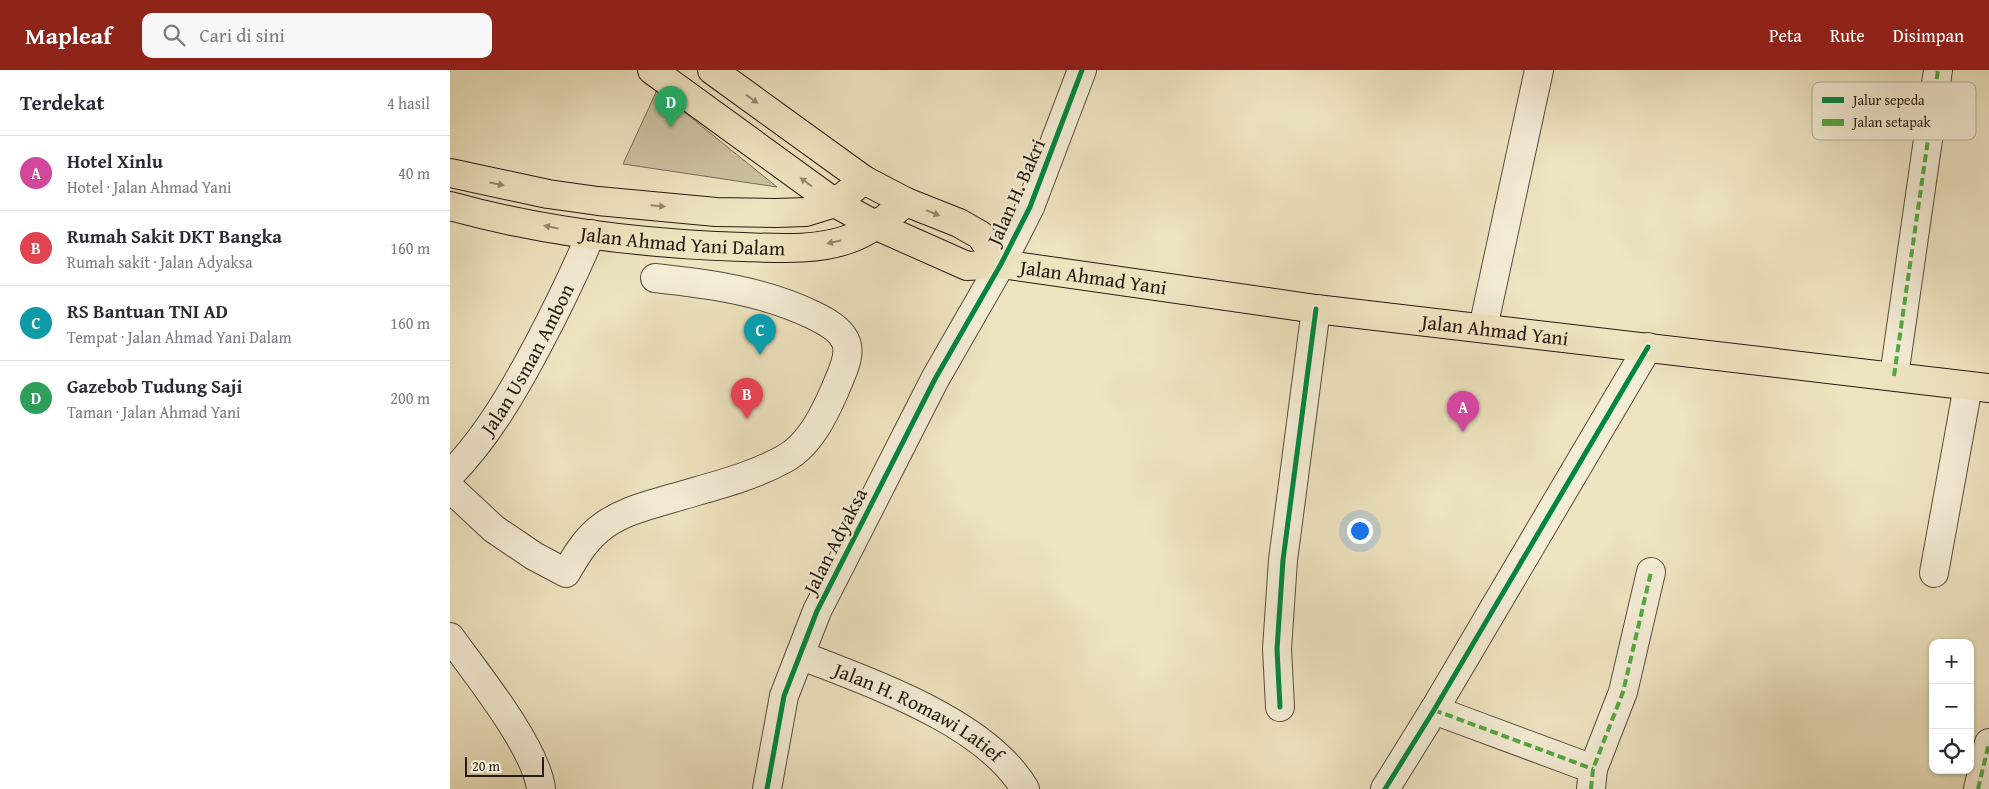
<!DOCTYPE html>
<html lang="id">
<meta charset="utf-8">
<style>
body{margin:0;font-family:"Gentium Book Plus",serif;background:#f7f7f7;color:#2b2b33}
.controls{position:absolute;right:15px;bottom:15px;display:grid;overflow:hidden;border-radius:10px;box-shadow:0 1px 4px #0004}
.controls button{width:45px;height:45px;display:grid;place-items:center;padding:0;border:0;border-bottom:1px solid #e1e1e2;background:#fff;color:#2b2b33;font:25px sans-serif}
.scale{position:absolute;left:15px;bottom:12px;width:79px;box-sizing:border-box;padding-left:5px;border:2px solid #251b11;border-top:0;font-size:14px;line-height:18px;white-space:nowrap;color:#251b11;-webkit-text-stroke:4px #f4edd6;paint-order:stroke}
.you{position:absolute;left:909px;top:460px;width:18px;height:18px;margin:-12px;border:4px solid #fff;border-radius:50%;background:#1a73e8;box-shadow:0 0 0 8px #1a73e833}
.badge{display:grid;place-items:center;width:32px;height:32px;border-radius:50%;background:#8f2418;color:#fff;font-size:16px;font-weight:700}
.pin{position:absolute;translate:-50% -41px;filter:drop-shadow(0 1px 2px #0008)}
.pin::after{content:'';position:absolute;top:26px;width:18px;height:15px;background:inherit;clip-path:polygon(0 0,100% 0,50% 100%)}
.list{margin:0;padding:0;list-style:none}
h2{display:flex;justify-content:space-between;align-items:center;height:65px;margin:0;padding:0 20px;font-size:21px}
h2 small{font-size:16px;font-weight:400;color:#7c7c81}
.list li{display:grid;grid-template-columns:32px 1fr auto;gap:15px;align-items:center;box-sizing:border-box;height:75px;padding:0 20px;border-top:1px solid #e1e1e2}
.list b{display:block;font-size:19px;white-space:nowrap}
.list p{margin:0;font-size:16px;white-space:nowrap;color:#7c7c81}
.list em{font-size:16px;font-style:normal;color:#7c7c81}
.icon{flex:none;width:28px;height:28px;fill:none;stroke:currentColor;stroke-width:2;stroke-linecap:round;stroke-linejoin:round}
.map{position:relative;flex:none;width:1539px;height:719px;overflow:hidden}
header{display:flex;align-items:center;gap:30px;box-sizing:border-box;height:70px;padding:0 25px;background:#8f2418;color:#fff}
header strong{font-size:24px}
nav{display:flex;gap:28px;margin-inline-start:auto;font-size:18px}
.search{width:350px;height:45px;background:#f7f7f7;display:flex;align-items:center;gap:12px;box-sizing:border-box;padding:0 18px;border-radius:10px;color:#7c7c81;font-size:19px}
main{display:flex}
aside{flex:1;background:#fff}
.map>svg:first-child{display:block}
.green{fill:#ccc2a2;stroke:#786e5a}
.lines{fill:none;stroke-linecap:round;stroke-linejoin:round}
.minor-casing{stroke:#574d3d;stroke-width:30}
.major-casing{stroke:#251b11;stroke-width:30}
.minor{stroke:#f4edd6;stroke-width:28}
.major{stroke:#eee4c0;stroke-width:28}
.quiet{stroke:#53a942;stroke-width:4;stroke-dasharray:8 4;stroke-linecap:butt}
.cycleway-casing{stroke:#f4edd6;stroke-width:8}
.cycleway{stroke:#00873e;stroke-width:5}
.oneway{fill:#948a71}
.labels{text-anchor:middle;stroke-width:4.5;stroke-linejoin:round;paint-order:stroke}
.street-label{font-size:20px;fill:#251b11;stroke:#f4edd6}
.key{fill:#f4edd6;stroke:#b6ae9b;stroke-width:1}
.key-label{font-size:14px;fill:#251b11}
</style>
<header>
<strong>Mapleaf</strong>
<div class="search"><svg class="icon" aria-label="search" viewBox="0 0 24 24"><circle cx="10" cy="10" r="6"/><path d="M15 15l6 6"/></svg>Cari di sini</div>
<nav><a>Peta</a><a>Rute</a><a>Disimpan</a></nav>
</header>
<main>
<aside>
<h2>Terdekat<small>4 hasil</small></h2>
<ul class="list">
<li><span class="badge" style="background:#d1479c">A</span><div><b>Hotel Xinlu</b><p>Hotel · Jalan Ahmad Yani</p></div><em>40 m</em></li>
<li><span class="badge" style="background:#e0444e">B</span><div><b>Rumah Sakit DKT Bangka</b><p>Rumah sakit · Jalan Adyaksa</p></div><em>160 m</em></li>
<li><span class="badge" style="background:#0f9aa8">C</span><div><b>RS Bantuan TNI AD</b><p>Tempat · Jalan Ahmad Yani Dalam</p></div><em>160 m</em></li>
<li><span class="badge" style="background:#2e9e5b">D</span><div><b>Gazebob Tudung Saji</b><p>Taman · Jalan Ahmad Yani</p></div><em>200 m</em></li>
</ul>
</aside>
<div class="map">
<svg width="1539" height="719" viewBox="0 0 1539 719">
<rect width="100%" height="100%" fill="#eee4c0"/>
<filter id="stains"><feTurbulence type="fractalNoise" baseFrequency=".004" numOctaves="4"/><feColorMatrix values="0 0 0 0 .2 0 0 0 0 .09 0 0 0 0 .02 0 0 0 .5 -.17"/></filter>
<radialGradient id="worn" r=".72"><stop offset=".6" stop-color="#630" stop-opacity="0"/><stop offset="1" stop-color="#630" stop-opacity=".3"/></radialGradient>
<path class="green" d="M 207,20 L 327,117 L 173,94 Z"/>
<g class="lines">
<defs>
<g id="minor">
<path d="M 1033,258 L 1089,0"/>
<path d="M 1444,306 L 1488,0"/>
<path id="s1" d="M 0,405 C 37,367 63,322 88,275 C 107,239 125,202 141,164"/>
<path d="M 0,418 L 44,459 L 84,486 L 116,503 C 125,487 134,472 148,460 C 169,442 196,436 223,428 C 260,417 300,408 334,389 C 359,376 374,345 385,320 C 390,306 403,285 395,270 C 389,258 375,251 363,245 C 313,221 260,214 205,208"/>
<path d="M 1484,503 L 1518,316"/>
<path d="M 0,567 C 26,603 86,677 91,719"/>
<path id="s2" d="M 350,585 C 420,613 535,651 575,719"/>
<path d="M 830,637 L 827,579 L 833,490 L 866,239"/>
<path d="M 984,640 L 1143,699"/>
<path d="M 317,719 L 334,626 L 367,541 L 485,309 L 551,194 L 580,137 L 632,0"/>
<path d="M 935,719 L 984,640 L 1198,277"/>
<path d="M 1141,719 L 1143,699 L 1173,622 L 1201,502"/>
<path d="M 1528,719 L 1539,673"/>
</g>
<g id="major">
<path id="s3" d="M 202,0 L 385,133 L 427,156 L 517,196 L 551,194 L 866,239 L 1539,318"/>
<path d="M 262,0 L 414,110 L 456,132 L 509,153 L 530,165 L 551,194"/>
<path d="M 0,103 L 98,124 L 148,131 L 266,142 L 326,143 L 356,142 L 385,133 L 414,110"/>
<path id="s4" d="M 0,136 C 94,162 196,174 293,177 C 327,178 366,181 399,169 C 421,161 438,147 456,132"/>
</g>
</defs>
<use href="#minor" class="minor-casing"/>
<use href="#major" class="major-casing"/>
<use href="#minor" class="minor"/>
<use href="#major" class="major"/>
<path class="quiet" d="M 1444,306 L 1488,0
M 984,640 L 1143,699
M 1141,719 L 1143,699 L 1173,622 L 1201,502
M 1528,719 L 1539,673"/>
<defs>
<path id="cycleway" d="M 830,637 L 827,579 L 833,490 L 866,239
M 317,719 L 334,626 L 367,541 L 485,309 L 551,194 L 580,137 L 632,0
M 935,719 L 984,640 L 1198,277"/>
</defs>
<use href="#cycleway" class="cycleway-casing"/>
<use href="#cycleway" class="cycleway"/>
</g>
<defs><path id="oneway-solid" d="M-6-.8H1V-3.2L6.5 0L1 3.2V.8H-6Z" transform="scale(1.25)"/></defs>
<g class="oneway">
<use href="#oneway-solid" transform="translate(302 29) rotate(36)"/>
<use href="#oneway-solid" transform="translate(356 112) rotate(-144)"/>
<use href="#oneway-solid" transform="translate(47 114) rotate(11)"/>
<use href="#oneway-solid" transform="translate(208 136) rotate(5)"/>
<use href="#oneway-solid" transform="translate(483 143) rotate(22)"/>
<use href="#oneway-solid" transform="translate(101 157) rotate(-169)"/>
<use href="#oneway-solid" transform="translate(384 172) rotate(168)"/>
</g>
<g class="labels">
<g class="street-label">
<text transform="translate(566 122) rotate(-66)" y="7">Jalan H. Bakri</text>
<text dy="7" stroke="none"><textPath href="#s4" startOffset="236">Jalan Ahmad Yani Dalam</textPath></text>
<text dy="7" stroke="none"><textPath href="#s3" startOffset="500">Jalan Ahmad Yani</textPath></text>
<text dy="7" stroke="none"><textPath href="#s3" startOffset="905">Jalan Ahmad Yani</textPath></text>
<text dy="7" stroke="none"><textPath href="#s1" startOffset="140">Jalan Usman Ambon</textPath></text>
<text transform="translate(385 471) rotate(-63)" y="7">Jalan Adyaksa</text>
<text dy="7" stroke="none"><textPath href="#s2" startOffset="132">Jalan H. Romawi Latief</textPath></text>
</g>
</g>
<rect x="1362" y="12" width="164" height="58" rx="8" class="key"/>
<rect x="1372" y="27" width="22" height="6" fill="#00873e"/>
<rect x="1372" y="49" width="22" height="7" fill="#53a942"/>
<g class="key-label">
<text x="1403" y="35">Jalur sepeda</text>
<text x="1403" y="57">Jalan setapak</text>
</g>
<rect width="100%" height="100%" filter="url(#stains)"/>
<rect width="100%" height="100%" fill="url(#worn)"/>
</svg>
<div class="controls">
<button>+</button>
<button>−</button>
<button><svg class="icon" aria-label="locate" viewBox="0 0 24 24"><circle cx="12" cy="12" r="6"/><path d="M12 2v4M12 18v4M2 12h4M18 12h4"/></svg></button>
</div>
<div class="scale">20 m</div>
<div class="you"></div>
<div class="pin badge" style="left:1013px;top:362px;background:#d1479c">A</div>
<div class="pin badge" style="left:297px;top:349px;background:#e0444e">B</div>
<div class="pin badge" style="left:310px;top:285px;background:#0f9aa8">C</div>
<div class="pin badge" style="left:221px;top:57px;background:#2e9e5b">D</div>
</div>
</main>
